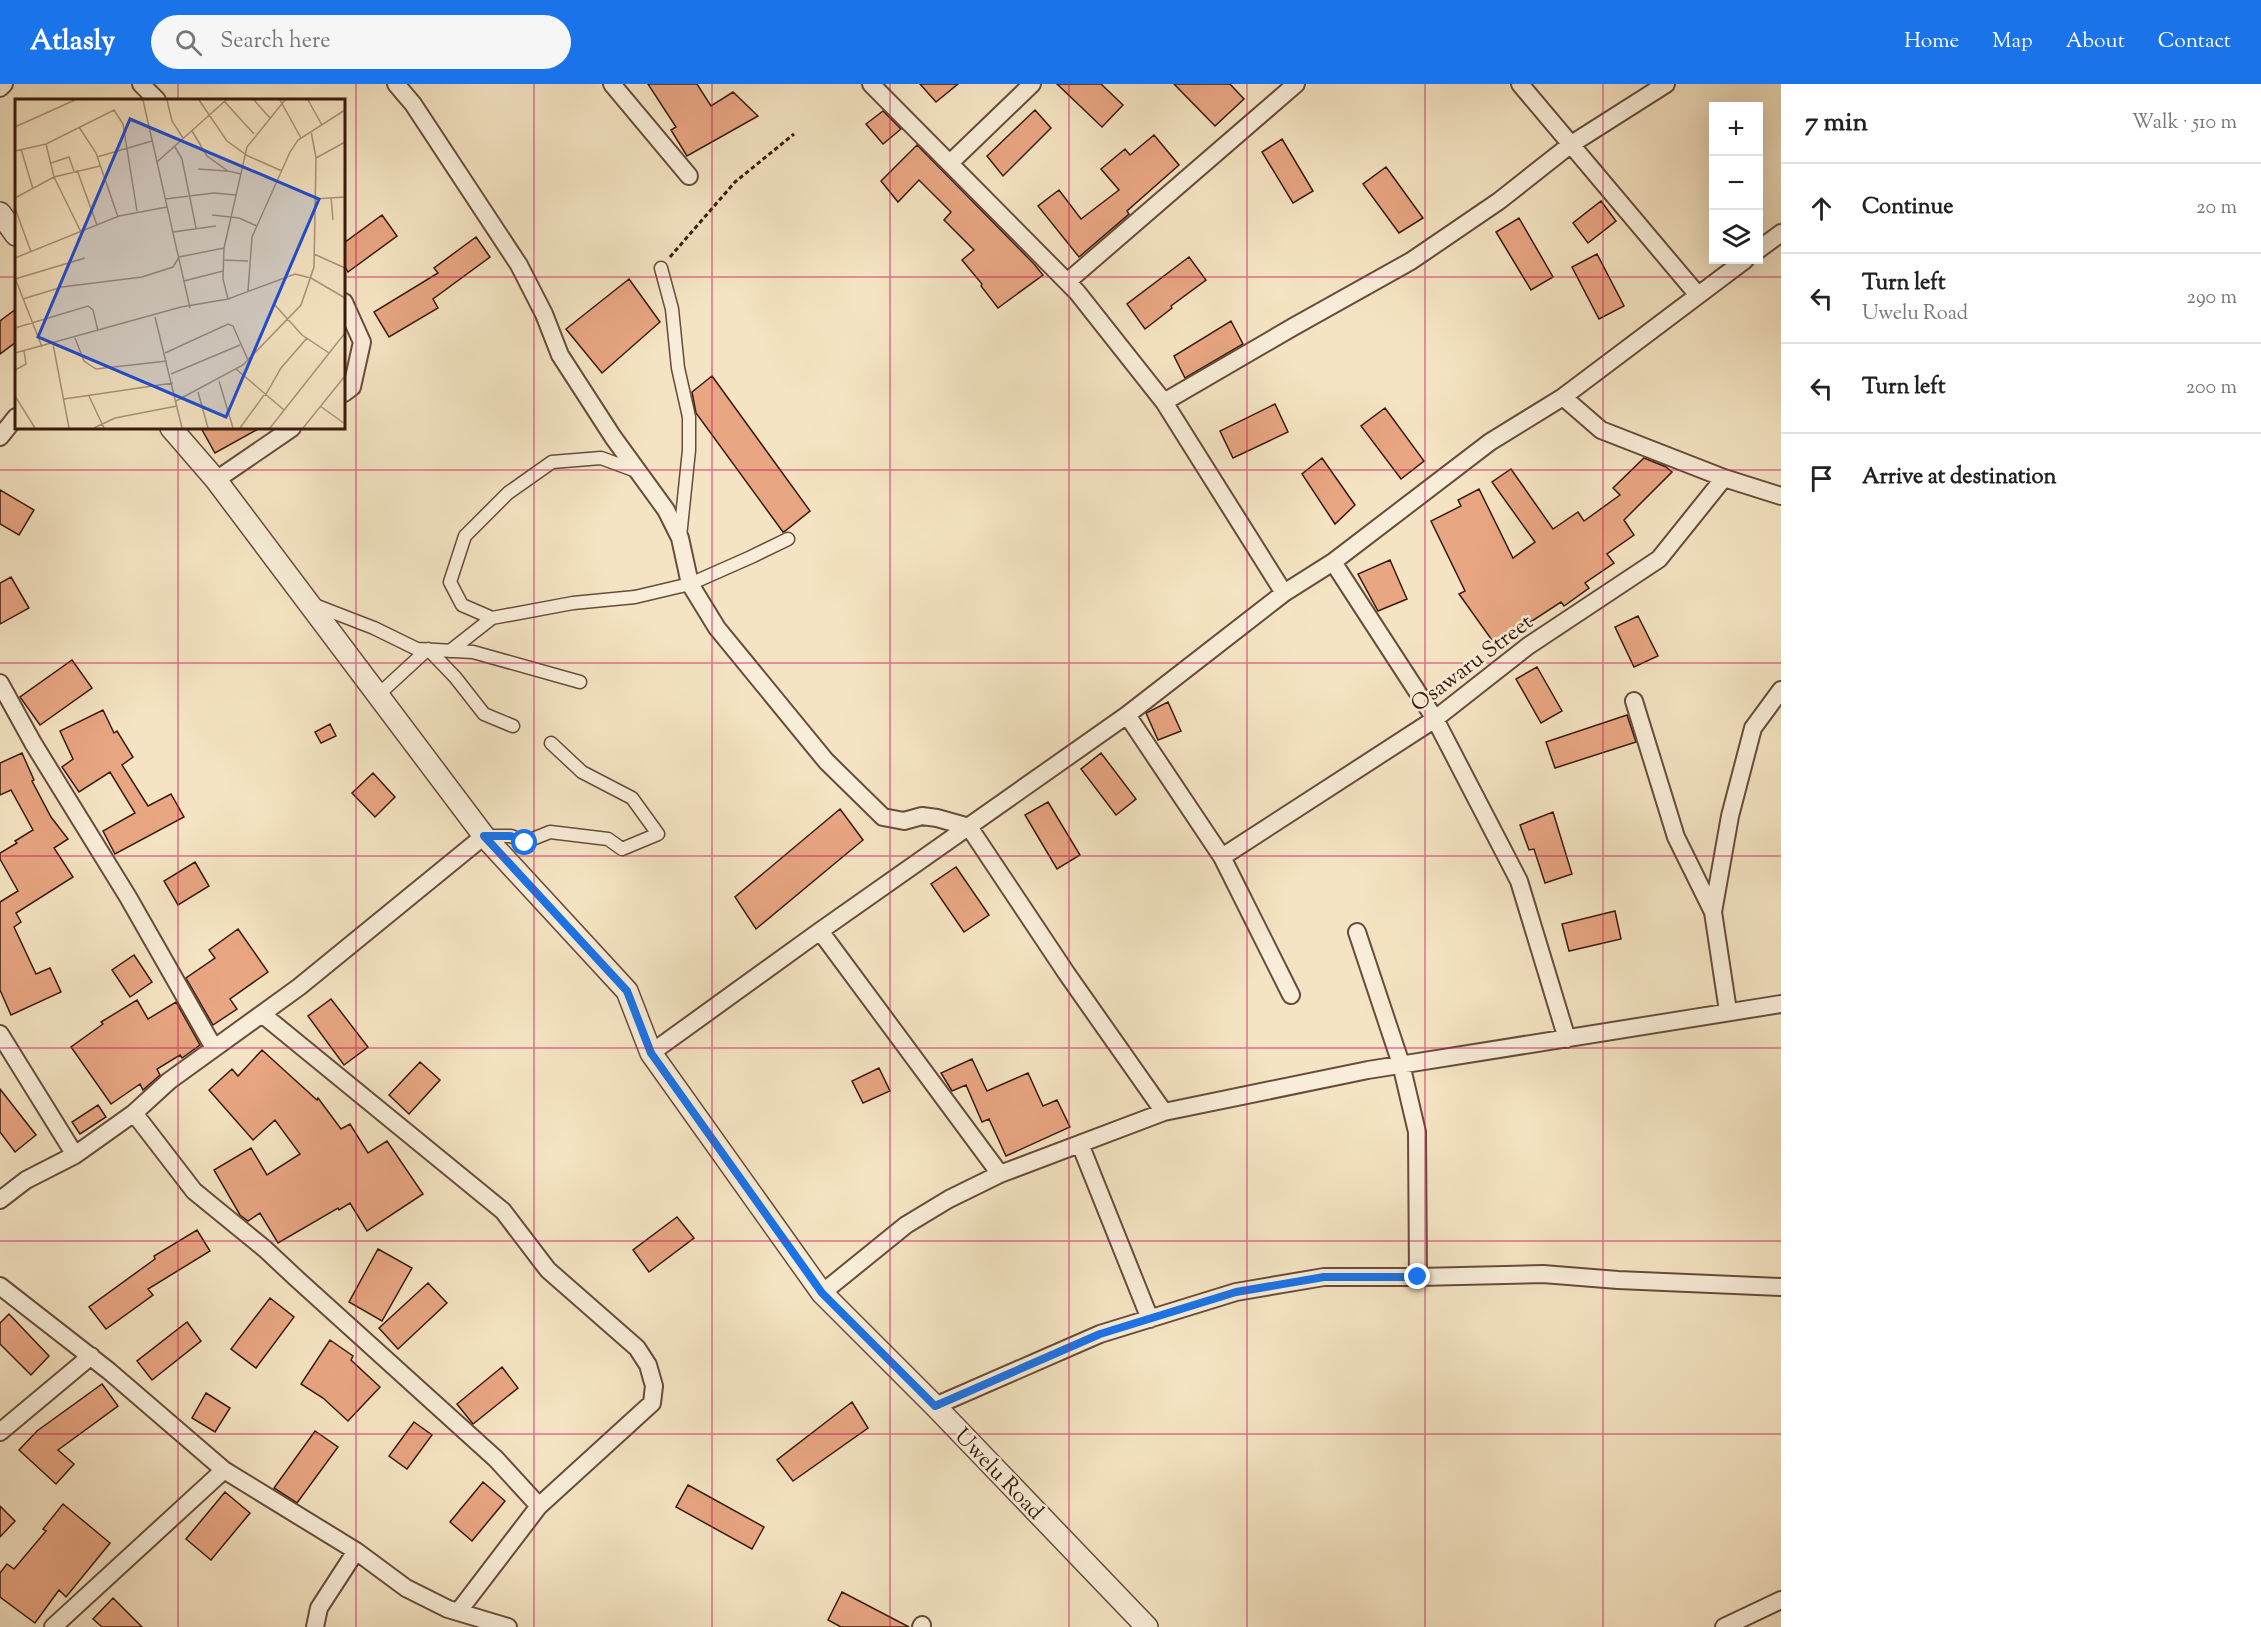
<!DOCTYPE html>
<meta charset="utf-8">
<style>
body{margin:0;font-family:"Sorts Mill Goudy",serif;background:#f6f6f6;color:#222}
.controls{position:absolute;right:18px;top:18px;display:grid;overflow:hidden;border-radius:0px;box-shadow:0 6px 24px #0002}
.controls button{width:54px;height:54px;display:grid;place-items:center;padding:0;border:0;border-bottom:2px solid #e0e0e0;background:#fff;color:#222;font:30px sans-serif}
.stop{position:absolute;width:18px;height:18px;margin:-14px;border:4px solid #1a73e8;border-radius:50%;background:#fff}
.stop.end{background:#1a73e8;border-color:#fff;box-shadow:0 2px 6px #0008}
.list{margin:0;padding:0;list-style:none}
h2{display:flex;justify-content:space-between;align-items:center;height:78px;margin:0;padding:0 24px;font-size:26px}
h2 small{font-size:20px;font-weight:400;color:#767676}
.list li{display:grid;grid-template-columns:39px 1fr auto;gap:18px;align-items:center;box-sizing:border-box;height:90px;padding:0 24px;border-top:2px solid #e0e0e0}
.list b{display:block;font-size:22px;white-space:nowrap}
.list p{margin:0;font-size:20px;white-space:nowrap;color:#767676}
.list em{font-size:20px;font-style:normal;color:#767676}
.icon{flex:none;width:33px;height:33px;fill:none;stroke:currentColor;stroke-width:2;stroke-linecap:round;stroke-linejoin:round}
.map{position:relative;flex:none;width:1781px;height:1543px;overflow:hidden}
header{display:flex;align-items:center;gap:36px;box-sizing:border-box;height:84px;padding:0 30px;background:#1a73e8;color:#fff}
header strong{font-size:28px}
nav{display:flex;gap:33px;margin-inline-start:auto;font-size:21px}
.search{width:420px;height:54px;background:#f6f6f6;display:flex;align-items:center;gap:15px;box-sizing:border-box;padding:0 21px;border-radius:33px;color:#767676;font-size:22px}
main{display:flex}
aside{flex:1;background:#fff}
.map>svg:first-child{display:block}
.building{fill:#e9a683;stroke:#391a0d;stroke-width:1.5}
.lines{fill:none;stroke-linecap:round;stroke-linejoin:round}
.pedestrian-casing{stroke:#684c3a;stroke-width:15}
.minor-casing{stroke:#684c3a;stroke-width:20}
.tertiary-casing{stroke:#684c3a;stroke-width:24}
.path{stroke:#391a0d;stroke-width:3;stroke-dasharray:4.5 3;stroke-linecap:butt}
.pedestrian{stroke:#f8edd8;stroke-width:12}
.minor{stroke:#f8edd8;stroke-width:16}
.tertiary{stroke:#f8edd8;stroke-width:21}
.route{stroke:#1a73e8;stroke-width:8}
.grid{fill:none;stroke:#c2185b;stroke-width:1.5;stroke-opacity:0.55}
.labels{text-anchor:middle;stroke-width:5;stroke-linejoin:round;paint-order:stroke}
.street-label{font-size:22px;fill:#391a0d;stroke:#f8edd8}
.inset-road{fill:none;stroke:#aa937a;stroke-width:1.5}
.view{fill:#1d4ed8;fill-opacity:0.15;stroke:#1d4ed8;stroke-width:3}
.inset-edge{fill:none;stroke:#391a0d;stroke-width:3}
</style>
<header>
<strong>Atlasly</strong>
<div class="search"><svg class="icon" aria-label="search" viewBox="0 0 24 24"><circle cx="10" cy="10" r="6"/><path d="M15 15l6 6"/></svg>Search here</div>
<nav><a>Home</a><a>Map</a><a>About</a><a>Contact</a></nav>
</header>
<main>
<div class="map">
<svg width="1781" height="1543" viewBox="0 0 1781 1543">
<rect width="100%" height="100%" fill="#f5e4c3"/>
<filter id="stains"><feTurbulence type="fractalNoise" baseFrequency=".00333" numOctaves="4"/><feColorMatrix values="0 0 0 0 .2 0 0 0 0 .09 0 0 0 0 .02 0 0 0 .5 -.17"/></filter>
<radialGradient id="worn" r=".72"><stop offset=".6" stop-color="#630" stop-opacity="0"/><stop offset="1" stop-color="#630" stop-opacity=".3"/></radialGradient>
<path class="building" d="M 648,0 L 697,0 L 711,22 L 733,8 L 758,32 L 687,72 L 671,46 L 676,43 Z
M 920,0 L 958,0 L 936,18 Z
M 1057,0 L 1101,0 L 1123,21 L 1102,43 Z
M 1174,0 L 1230,0 L 1244,15 L 1215,42 Z
M 1035,26 L 1051,44 L 1003,92 L 987,72 Z
M 883,27 L 901,45 L 883,60 L 866,40 Z
M 1154,51 L 1179,81 L 1127,127 L 1129,130 L 1079,173 L 1038,122 L 1059,106 L 1081,135 L 1119,106 L 1101,85 L 1125,65 L 1130,71 Z
M 1282,55 L 1313,107 L 1293,119 L 1262,68 Z
M 917,61 L 1034,180 L 1043,191 L 998,224 L 981,202 L 982,200 L 962,176 L 974,166 L 944,136 L 951,128 L 919,96 L 898,118 L 881,97 Z
M 1386,83 L 1423,134 L 1399,149 L 1363,100 Z
M 1601,117 L 1616,137 L 1588,159 L 1573,139 Z
M 382,131 L 397,152 L 348,188 L 344,181 L 344,159 Z
M 1519,134 L 1553,193 L 1531,206 L 1496,148 Z
M 476,153 L 490,173 L 433,215 L 438,224 L 389,253 L 374,228 L 438,189 L 434,184 Z
M 1597,170 L 1624,222 L 1599,235 L 1572,183 Z
M 1189,173 L 1206,196 L 1171,222 L 1172,224 L 1145,245 L 1127,220 Z
M 629,195 L 660,238 L 602,289 L 566,245 Z
M 16,225 L 16,258 L 0,270 L 0,237 Z
M 1231,237 L 1243,260 L 1185,294 L 1174,272 Z
M 712,292 L 810,427 L 785,447 L 783,448 L 696,329 L 692,308 Z
M 1275,320 L 1288,348 L 1233,374 L 1220,347 Z
M 1385,324 L 1424,377 L 1401,395 L 1361,342 Z
M 201,344 L 260,344 L 215,369 Z
M 1322,374 L 1355,421 L 1335,440 L 1302,390 Z
M 1644,374 L 1666,383 L 1672,388 L 1624,436 L 1634,451 L 1607,470 L 1614,479 L 1585,499 L 1589,504 L 1564,522 L 1561,518 L 1529,539 L 1527,537 L 1494,559 L 1459,510 L 1465,507 L 1431,437 L 1461,422 L 1458,416 L 1479,405 L 1513,474 L 1535,458 L 1492,398 L 1511,385 L 1553,445 L 1578,428 L 1584,437 L 1620,411 L 1613,404 Z
M 0,406 L 34,426 L 19,451 L 0,440 Z
M 1390,476 L 1407,515 L 1378,527 L 1358,490 Z
M 11,493 L 29,524 L 0,540 L 0,499 Z
M 1638,532 L 1658,572 L 1634,583 L 1615,543 Z
M 72,576 L 92,604 L 40,641 L 20,613 Z
M 1537,583 L 1562,627 L 1541,639 L 1516,595 Z
M 1168,618 L 1181,647 L 1158,656 L 1146,629 Z
M 103,626 L 114,649 L 117,647 L 133,673 L 122,681 L 148,722 L 171,710 L 184,733 L 115,770 L 103,747 L 135,729 L 110,688 L 79,708 L 62,683 L 73,675 L 60,647 Z
M 1627,631 L 1636,658 L 1555,684 L 1546,658 Z
M 330,640 L 336,652 L 321,659 L 315,648 Z
M 22,669 L 34,696 L 32,697 L 51,733 L 68,755 L 54,764 L 73,793 L 16,829 L 21,838 L 14,843 L 36,890 L 50,884 L 61,908 L 11,931 L 0,906 L 0,818 L 18,807 L 0,775 L 0,769 L 17,759 L 15,757 L 33,746 L 11,706 L 0,711 L 0,679 Z
M 1101,669 L 1136,715 L 1116,731 L 1081,685 Z
M 373,689 L 395,713 L 375,733 L 352,709 Z
M 1048,718 L 1080,771 L 1057,785 L 1025,731 Z
M 840,725 L 863,756 L 756,845 L 735,813 Z
M 1553,728 L 1572,790 L 1545,799 L 1534,765 L 1529,766 L 1520,741 Z
M 195,778 L 209,802 L 178,821 L 164,797 Z
M 956,783 L 989,831 L 964,848 L 931,800 Z
M 1615,827 L 1621,855 L 1569,867 L 1562,840 Z
M 238,845 L 268,888 L 230,915 L 237,925 L 213,941 L 186,894 L 215,874 L 209,866 Z
M 134,871 L 152,898 L 130,913 L 112,886 Z
M 331,915 L 368,963 L 344,981 L 308,932 Z
M 137,916 L 148,935 L 176,918 L 200,961 L 182,974 L 180,971 L 157,985 L 160,991 L 143,1006 L 140,1000 L 111,1020 L 71,963 L 103,940 L 101,938 Z
M 262,966 L 317,1016 L 318,1014 L 341,1045 L 350,1040 L 368,1069 L 387,1057 L 423,1110 L 367,1147 L 350,1119 L 339,1126 L 338,1124 L 278,1159 L 260,1129 L 248,1137 L 240,1131 L 214,1086 L 251,1064 L 267,1091 L 300,1070 L 275,1036 L 253,1056 L 209,1006 L 232,985 L 238,992 Z
M 972,975 L 987,1007 L 1028,989 L 1043,1022 L 1057,1016 L 1070,1043 L 1006,1072 L 989,1035 L 982,1038 L 966,1001 L 952,1007 L 941,989 Z
M 420,978 L 440,996 L 409,1030 L 389,1011 Z
M 879,984 L 890,1007 L 863,1019 L 852,997 Z
M 0,1005 L 36,1051 L 15,1068 L 0,1048 Z
M 98,1021 L 106,1033 L 80,1050 L 72,1038 Z
M 677,1133 L 694,1154 L 649,1188 L 633,1166 Z
M 197,1146 L 210,1167 L 148,1205 L 153,1211 L 106,1245 L 89,1223 L 155,1175 L 154,1172 Z
M 378,1165 L 412,1184 L 382,1237 L 349,1218 Z
M 428,1199 L 447,1219 L 398,1265 L 379,1244 Z
M 270,1214 L 294,1233 L 256,1284 L 231,1265 Z
M 9,1230 L 49,1272 L 31,1291 L 0,1260 L 0,1239 Z
M 187,1238 L 201,1257 L 152,1296 L 137,1277 Z
M 330,1256 L 353,1272 L 351,1276 L 380,1303 L 348,1337 L 323,1314 L 301,1300 Z
M 502,1283 L 518,1304 L 473,1340 L 457,1320 Z
M 102,1300 L 118,1322 L 58,1366 L 74,1380 L 56,1400 L 19,1366 L 37,1347 Z
M 206,1309 L 230,1324 L 215,1348 L 192,1334 Z
M 852,1318 L 868,1344 L 793,1397 L 777,1376 Z
M 414,1338 L 432,1351 L 407,1385 L 389,1372 Z
M 315,1347 L 338,1363 L 297,1419 L 274,1404 Z
M 483,1398 L 505,1417 L 472,1457 L 450,1438 Z
M 688,1401 L 764,1443 L 752,1465 L 676,1423 Z
M 225,1408 L 250,1429 L 211,1476 L 186,1455 Z
M 63,1420 L 110,1459 L 66,1513 L 59,1506 L 35,1539 L 0,1513 L 0,1489 L 7,1480 L 14,1485 L 46,1447 L 43,1445 Z
M 0,1422 L 15,1437 L 0,1453 Z
M 842,1508 L 909,1543 L 841,1543 L 828,1536 Z
M 113,1514 L 142,1543 L 102,1543 L 93,1535 Z"/>
<g class="lines">
<defs>
<path id="pedestrian" d="M 661,184 L 672,225 L 678,284 L 689,333 L 689,366 L 680,453
M 312,520 L 374,544 L 417,565 L 473,568 L 580,598
M 492,534 L 573,519 L 635,513 L 690,500 L 751,473 L 788,455
M 450,567 L 492,534 L 462,521 L 450,498 L 465,452 L 508,409 L 552,378 L 601,374 L 639,388
M 378,611 L 428,565 L 455,593 L 484,630 L 513,642
M 484,752 L 511,752 L 525,758 L 550,748 L 608,755 L 622,765 L 658,750 L 632,714 L 582,688 L 551,659"/>
<path id="minor" d="M 141,0 L 157,16
M 396,0 L 413,20 L 519,181 L 544,230 L 560,271 L 613,353 L 666,426 L 680,454 L 690,500 L 717,544 L 826,677 L 883,733 L 904,737 L 922,732 L 937,734 L 969,743 L 1067,890 L 1164,1028
M 612,0 L 689,92
M 871,0 L 1077,208 L 1164,318 L 1284,509
M 1520,0 L 1697,210
M 0,4 L 4,0
M 950,79 L 1032,0
M 1758,166 L 1781,149
M 1067,198 L 1296,0
M 344,218 L 362,258 L 352,303 L 344,309
M 1563,313 L 1601,346 L 1724,394 L 1781,412
M 1164,318 L 1293,243 L 1411,177 L 1499,117 L 1570,61 L 1666,0
M 0,353 L 16,333
M 216,396 L 292,344
M 1333,478 L 1435,635 L 1519,797 L 1567,955
M 0,599 L 33,659 L 128,813 L 214,964
M 1634,617 L 1676,753 L 1713,828
M 1127,631 L 1222,773 L 1291,911
M 1222,773 L 1435,635 L 1528,562 L 1659,475 L 1724,394
M 820,847 L 1000,1090
M 1357,848 L 1401,980 L 1417,1048 L 1418,1193
M 1728,927 L 1713,828 L 1730,732 L 1753,644 L 1781,606
M 262,930 L 503,1127 L 548,1186 L 637,1264 L 648,1281 L 654,1302 L 652,1319 L 539,1422 L 458,1528
M 0,950 L 75,1071
M 651,969 L 820,847 L 1127,631 L 1284,509 L 1333,478 L 1490,358 L 1563,313 L 1745,176
M 134,1029 L 194,1107 L 265,1165 L 297,1195 L 496,1375 L 539,1422
M 1080,1060 L 1150,1235
M 0,1116 L 26,1096 L 75,1071 L 134,1029 L 169,997 L 299,903 L 484,752
M 0,1202 L 109,1287 L 224,1386 L 356,1467 L 406,1504 L 448,1525 L 508,1543
M 822,1209 L 906,1141 L 949,1115 L 1000,1090 L 1164,1028 L 1368,986 L 1781,920
M 935,1322 L 1100,1250 L 1236,1208 L 1324,1193 L 1418,1193 L 1543,1190 L 1618,1196 L 1781,1203
M 0,1348 L 91,1272
M 53,1543 L 224,1386
M 315,1543 L 319,1524 L 356,1467
M 921,1543 L 922,1541
M 1724,1543 L 1781,1516"/>
<path id="tertiary" d="M 0,129 L 16,151
M 171,344 L 216,396 L 484,752 L 627,907 L 651,969 L 822,1209 L 935,1322 L 1147,1543"/>
</defs>
<use href="#pedestrian" class="pedestrian-casing"/>
<use href="#minor" class="minor-casing"/>
<use href="#tertiary" class="tertiary-casing"/>
<path class="path" d="M 670,173 L 735,98 L 794,50"/>
<use href="#pedestrian" class="pedestrian"/>
<use href="#minor" class="minor"/>
<use href="#tertiary" class="tertiary"/>
</g>
<g class="lines">
<path class="route" d="M 525,759 L 511,752 L 484,752 L 627,907 L 651,969 L 822,1209 L 935,1322 L 1100,1250 L 1236,1208 L 1324,1193 L 1418,1193"/>
</g>
<path class="grid" d="M 178,0 L 178,16M 356,0 L 356,1543M 534,0 L 534,1543M 712,0 L 712,1543M 890,0 L 890,1543M 1069,0 L 1069,1543M 1247,0 L 1247,1543M 1425,0 L 1425,1543M 1603,0 L 1603,1543M 0,193 L 16,193M 344,193 L 1781,193M 178,344 L 178,1543M 0,386 L 1781,386M 0,579 L 1781,579M 0,772 L 1781,772M 0,964 L 1781,964M 0,1157 L 1781,1157M 0,1350 L 1781,1350"/>
<g class="labels">
<g class="street-label">
<text transform="translate(1471 578) rotate(-37)" y="8">Osawaru Street</text>
<text transform="translate(1000 1389) rotate(46)" y="8">Uwelu Road</text>
</g>
</g>
<g transform="translate(15 15)">
<rect width="330" height="330" fill="#f5e4c3"/>
<path class="inset-road" d="M 128,1 L 175,209M 152,1 L 157,22 L 168,39M 184,1 L 212,42 L 233,57 L 267,72M 239,1 L 255,19M 265,1 L 286,39M 293,1 L 307,26M 209,2 L 239,35M 0,28 L 60,1M 64,28 L 81,54 L 103,118M 177,32 L 192,57 L 213,72 L 226,75M 296,32 L 301,59M 31,45 L 39,78 L 66,133M 160,48 L 167,60 L 181,129M 6,50 L 18,90M 0,52 L 31,45 L 99,11 L 108,25 L 122,112M 82,58 L 137,42M 142,63 L 211,1M 36,64 L 54,58 L 59,72M 183,70 L 212,72M 62,71 L 82,126M 316,98 L 318,121M 0,99 L 39,78 L 85,67M 150,100 L 199,94 L 221,96M 300,100 L 330,98M 0,109 L 16,153M 197,116 L 224,119 L 242,127M 158,133 L 201,127M 299,155 L 330,169M 0,159 L 104,117 L 152,108M 208,161 L 233,162M 0,179 L 27,248M 0,180 L 70,159M 169,182 L 208,172M 233,192 L 237,138 L 275,53 L 283,41 L 330,11M 8,200 L 47,188 L 127,178 L 158,168 L 164,158 L 209,149M 213,200 L 208,180 L 209,149 L 232,48 L 270,1M 259,205 L 287,236 L 314,254M 140,218 L 167,329M 0,229 L 73,207 L 78,211 L 83,232M 60,239 L 69,262 L 81,270 L 152,262M 38,245 L 54,329M 0,254 L 166,208 L 213,200 L 280,175 L 296,179 L 330,199M 150,254 L 213,225 L 218,227 L 233,261M 221,270 L 269,311M 0,271 L 11,265 L 9,252M 156,275 L 225,246M 204,282 L 218,329M 183,293 L 193,329M 0,297 L 20,329M 74,297 L 89,329M 250,297 L 266,269 L 292,239M 49,300 L 158,284M 161,302 L 228,266 L 286,206 L 299,168 L 301,59 L 330,43M 305,307 L 330,325M 79,329 L 100,319 L 162,307M 225,329 L 249,296M 255,329 L 330,234M 288,329 L 330,277"/>
<path class="view" d="M 115,20 L 304,100 L 211,318 L 23,238 Z"/>
<rect width="330" height="330" class="inset-edge"/>
</g>
<rect width="100%" height="100%" filter="url(#stains)"/>
<rect width="100%" height="100%" fill="url(#worn)"/>
</svg>
<div class="controls">
<button>+</button>
<button>−</button>
<button><svg class="icon" aria-label="layers" viewBox="0 0 24 24"><path d="M12 4l9 5-9 5-9-5zM3 14l9 5 9-5"/></svg></button>
</div>
<div class="stop" style="left:525px;top:759px"></div>
<div class="stop end" style="left:1418px;top:1193px"></div>
</div>
<aside>
<h2>7 min<small>Walk · 510 m</small></h2>
<ul class="list">
<li><svg class="icon" aria-label="ahead" viewBox="0 0 24 24"><path d="M12 20V5M6 11l6-6 6 6"/></svg><div><b>Continue</b></div><em>20 m</em></li>
<li><svg class="icon" aria-label="left" viewBox="0 0 24 24"><path d="M17 20v-9H6M10 6l-5 5 5 5"/></svg><div><b>Turn left</b><p>Uwelu Road</p></div><em>290 m</em></li>
<li><svg class="icon" aria-label="left" viewBox="0 0 24 24"><path d="M17 20v-9H6M10 6l-5 5 5 5"/></svg><div><b>Turn left</b></div><em>200 m</em></li>
<li><svg class="icon" aria-label="arrive" viewBox="0 0 24 24"><path d="M6 21V4h12l-3 4 3 4H6"/></svg><div><b>Arrive at destination</b></div></li>
</ul>
</aside>
</main>
